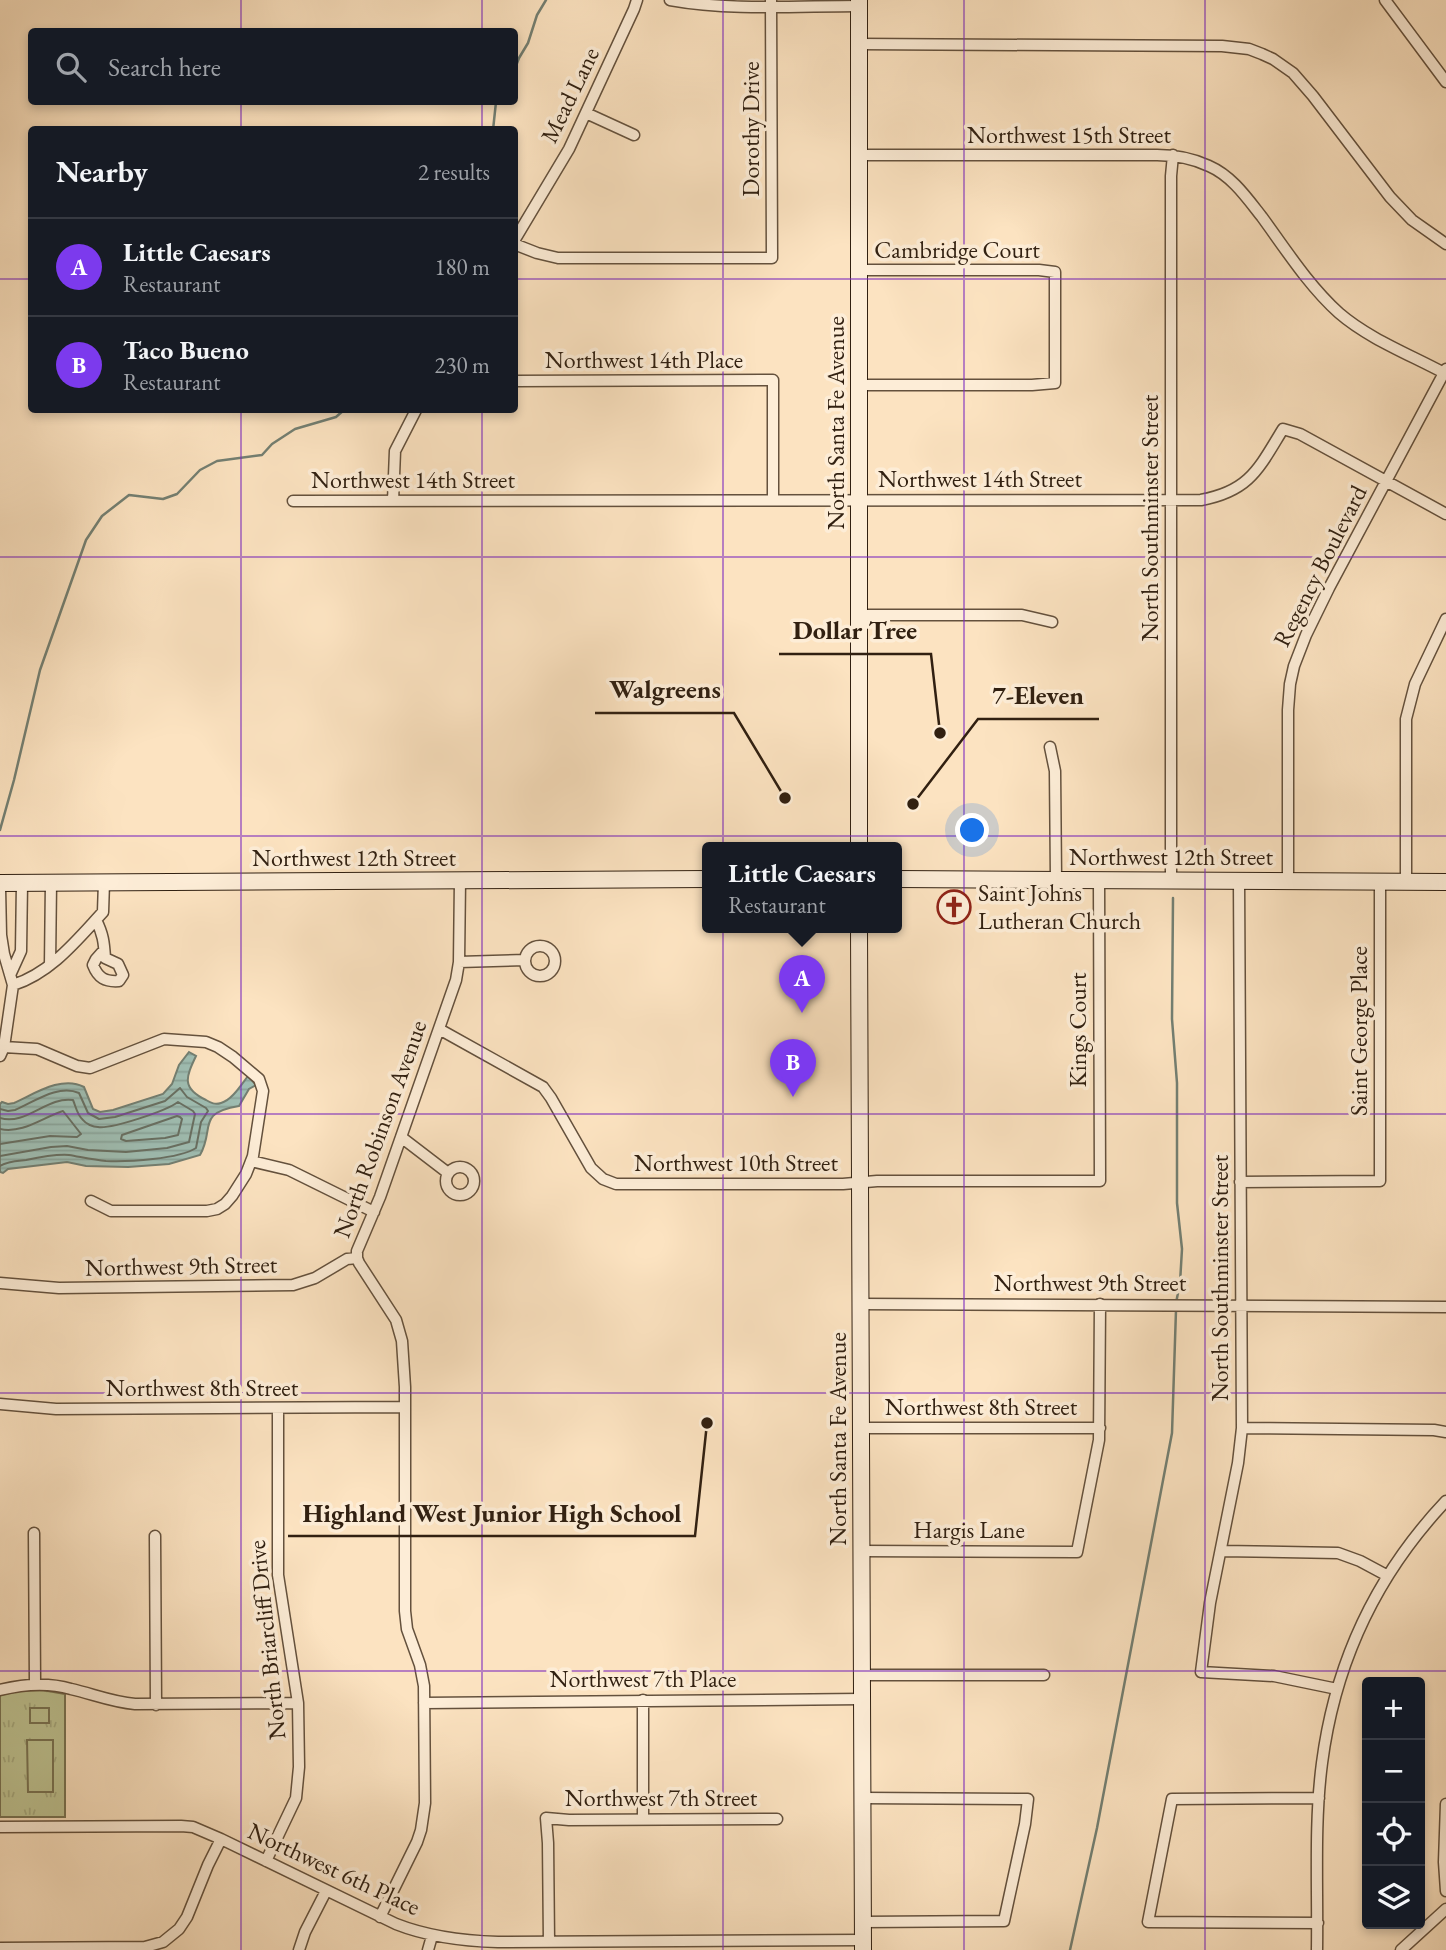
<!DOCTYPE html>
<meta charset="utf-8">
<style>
body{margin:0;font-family:"EB Garamond",serif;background:#242831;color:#f1f3f6}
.controls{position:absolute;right:21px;bottom:21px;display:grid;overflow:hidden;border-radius:7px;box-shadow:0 4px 10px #0003}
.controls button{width:63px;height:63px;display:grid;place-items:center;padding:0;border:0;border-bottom:2px solid #363941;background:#171b24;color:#f1f3f6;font:35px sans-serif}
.you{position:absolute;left:973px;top:831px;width:24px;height:24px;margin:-18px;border:5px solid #fff;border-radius:50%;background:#1a73e8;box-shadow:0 0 0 10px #1a73e833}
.badge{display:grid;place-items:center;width:46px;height:46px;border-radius:50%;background:#7c3aed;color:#fff;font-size:23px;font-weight:700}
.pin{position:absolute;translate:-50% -58px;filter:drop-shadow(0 2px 4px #0008)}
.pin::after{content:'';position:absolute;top:37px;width:24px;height:21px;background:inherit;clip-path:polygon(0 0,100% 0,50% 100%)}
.popup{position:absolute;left:702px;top:842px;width:200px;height:91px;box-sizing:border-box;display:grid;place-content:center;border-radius:7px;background:#171b24;filter:drop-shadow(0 2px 5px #0005);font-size:23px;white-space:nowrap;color:#9ea1a6}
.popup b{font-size:26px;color:#f1f3f6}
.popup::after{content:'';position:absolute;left:50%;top:100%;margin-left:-14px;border:14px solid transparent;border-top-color:#171b24}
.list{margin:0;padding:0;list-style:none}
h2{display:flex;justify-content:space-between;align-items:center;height:91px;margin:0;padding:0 28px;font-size:30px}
h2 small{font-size:23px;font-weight:400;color:#9ea1a6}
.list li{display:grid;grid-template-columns:46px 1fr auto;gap:21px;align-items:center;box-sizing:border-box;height:98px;padding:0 28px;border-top:2px solid #363941}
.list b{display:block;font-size:26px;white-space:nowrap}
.list p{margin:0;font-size:23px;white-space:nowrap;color:#9ea1a6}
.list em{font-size:23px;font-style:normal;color:#9ea1a6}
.icon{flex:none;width:38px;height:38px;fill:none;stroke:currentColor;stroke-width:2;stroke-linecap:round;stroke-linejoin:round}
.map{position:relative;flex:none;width:1446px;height:1950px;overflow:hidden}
.search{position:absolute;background:#171b24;box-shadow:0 4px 10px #0003;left:28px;top:28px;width:490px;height:77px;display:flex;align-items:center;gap:18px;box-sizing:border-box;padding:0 24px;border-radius:7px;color:#9ea1a6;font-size:26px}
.panel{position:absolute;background:#171b24;box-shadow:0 4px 10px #0003;left:28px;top:126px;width:490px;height:287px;border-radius:7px}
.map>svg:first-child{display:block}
.grass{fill:url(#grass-tufts);stroke:#787252;stroke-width:2}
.pitch{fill:#bec493;stroke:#787252;stroke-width:2}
.water{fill:url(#water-rules);stroke:#737f72;stroke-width:2}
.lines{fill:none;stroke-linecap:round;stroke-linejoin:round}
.shore{stroke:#686f62;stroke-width:2}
.stream{stroke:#737f72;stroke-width:2.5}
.street-casing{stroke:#64513d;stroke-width:13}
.secondary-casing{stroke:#312011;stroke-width:18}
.street{stroke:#fdedd7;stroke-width:10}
.secondary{stroke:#fdedd7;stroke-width:16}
.grid{fill:none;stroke:#7b2cbf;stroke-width:2;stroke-opacity:0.55}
.labels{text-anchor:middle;stroke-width:7;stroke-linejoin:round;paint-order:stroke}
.street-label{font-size:24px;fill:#312011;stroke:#fdedd7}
.poi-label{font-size:24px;fill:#312011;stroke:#fdedd7;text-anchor:start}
.leader{fill:none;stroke:#312011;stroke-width:2.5}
.callout-dot{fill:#312011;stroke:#fdedd7;stroke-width:2.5}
.callout-label{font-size:26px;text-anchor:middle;font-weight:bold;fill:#312011;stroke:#fdedd7;stroke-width:7;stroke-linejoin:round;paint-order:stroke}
</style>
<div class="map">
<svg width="1446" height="1950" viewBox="0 0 1446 1950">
<defs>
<pattern id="grass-tufts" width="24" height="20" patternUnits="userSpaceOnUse" patternTransform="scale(1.75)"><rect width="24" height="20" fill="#bec493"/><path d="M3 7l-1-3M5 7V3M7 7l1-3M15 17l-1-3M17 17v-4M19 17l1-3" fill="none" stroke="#a4a87e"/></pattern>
<pattern id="water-rules" width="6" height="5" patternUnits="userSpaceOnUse" patternTransform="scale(1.75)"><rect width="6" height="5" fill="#9fbeb3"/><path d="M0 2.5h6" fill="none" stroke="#89a399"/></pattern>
</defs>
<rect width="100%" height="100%" fill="#fce3c1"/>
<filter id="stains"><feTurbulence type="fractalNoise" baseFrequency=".00286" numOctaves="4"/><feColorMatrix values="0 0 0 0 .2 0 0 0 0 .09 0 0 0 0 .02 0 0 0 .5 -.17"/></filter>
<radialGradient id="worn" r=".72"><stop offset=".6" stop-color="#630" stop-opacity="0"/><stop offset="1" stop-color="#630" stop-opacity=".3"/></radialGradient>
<path class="grass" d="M 42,1690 L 65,1694 L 65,1817 L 0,1817 L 0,1695 L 19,1691 Z"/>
<path class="pitch" d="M 30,1708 L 49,1708 L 49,1723 L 30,1723 Z
M 27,1740 L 53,1740 L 53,1792 L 28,1792 Z"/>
<path class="water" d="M 189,1052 L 196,1056 C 186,1077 181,1088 206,1100 C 211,1103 215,1105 221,1103 C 232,1100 241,1085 248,1076 L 256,1085 L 249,1089 L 239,1106 C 196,1113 215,1129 200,1155 L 169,1164 L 128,1167 L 86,1166 L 67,1162 L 8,1169 L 3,1173 L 0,1172 L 0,1104 L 2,1102 L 8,1104 L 14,1103 C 34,1094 62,1075 84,1087 L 93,1109 L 100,1112 L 113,1110 L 163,1094 L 172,1084 L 179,1065 Z"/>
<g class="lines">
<path class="shore" d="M 0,1109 L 8,1111 L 15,1110 C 34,1102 58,1084 79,1093 L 88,1113 L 99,1119 L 115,1117 L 165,1101 L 180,1088 L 187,1097 L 206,1108 L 208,1111 L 201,1122 L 196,1148 C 179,1159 128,1162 106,1161 C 94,1160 81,1157 69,1155 C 55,1154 40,1157 26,1160 C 17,1161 8,1161 0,1166
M 177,1116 L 180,1117 L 182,1119 L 178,1135 L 165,1138 L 126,1141 L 121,1139 L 122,1135 Z
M 0,1118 C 26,1126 47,1096 73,1100 C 76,1107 77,1115 83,1120 C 86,1124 93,1127 98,1127 C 112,1129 166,1111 178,1102 L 193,1111 L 195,1114 L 189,1142 L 167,1148 L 126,1152 L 88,1150 L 67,1146 L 51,1147 L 0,1156
M 0,1129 C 23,1134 43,1117 63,1111 L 81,1134 L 77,1137 L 50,1136 L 0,1144"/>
<path class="stream" d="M 514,71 L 519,58 L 528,43 L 537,15 L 546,0
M 493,130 L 496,102
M 0,830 L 14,780 L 40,670 L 86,540 L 102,516 L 129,495 L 163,499 L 177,494 L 200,470 L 217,461 L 262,455 L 272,444 L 295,429 L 336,417 L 344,410
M 1173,898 L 1172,1019 L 1177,1083 L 1177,1203 L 1182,1249 L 1180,1283 L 1176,1303
M 1070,1950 L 1097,1828 L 1172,1433 L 1176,1310"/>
<defs>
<path id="street" d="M 670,0 C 731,11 796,6 859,6
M 1385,0 L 1446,82
M 859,44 L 1222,46 L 1249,49 L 1262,54 L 1273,59 L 1293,73 L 1313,96 L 1390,197 L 1412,220 L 1446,244
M 586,113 L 634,135
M 859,155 L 1157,155 C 1175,155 1192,158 1209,166 C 1232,176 1247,198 1262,217 C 1286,250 1309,286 1339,313 C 1369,339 1411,355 1446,374
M 514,241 L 569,149 L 634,9 L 637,0
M 514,244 L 537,253 L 558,258 L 772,258 L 771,0
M 859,270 L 1039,270 L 1055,272 L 1055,383 L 1032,385 L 859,385
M 514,381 L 773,380 L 773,500
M 293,501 L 1201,500 C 1250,491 1259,468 1283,429 L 1300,434 L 1446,514
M 393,501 L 395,451 L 416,410
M 859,615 L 1022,615 L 1052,622
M 1050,747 L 1055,771 L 1056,879
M 1171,880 L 1171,176 L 1173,155
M 1239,880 L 1242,1428 L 1238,1463 L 1210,1603 L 1201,1672 L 1274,1676 L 1337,1689
M 1288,881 L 1288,710 L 1290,684 L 1294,666 L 1306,635 L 1329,588 L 1446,369
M 1406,881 L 1406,719 L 1415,684 L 1446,619
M 0,888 L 1,935 L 4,954 L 13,985 L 4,1047 L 0,1056
M 96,920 C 103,934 104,942 105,958 L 118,964 L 123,975 L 119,981 C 105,982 98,978 93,965 L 96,959 L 104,950
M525 961a15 15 0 1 1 30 0a15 15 0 1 1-30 0Z
M 459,962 L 525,960
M 50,965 L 51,882
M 11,973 L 21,951 L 22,883
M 13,985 C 51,973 77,940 103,912 L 104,882
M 439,1029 L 543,1087 L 551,1098 L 591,1168 L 603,1179 L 616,1184 L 843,1184 L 877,1181 L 1100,1181 L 1099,880
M 4,1047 L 37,1049 L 77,1066 L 90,1068 L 164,1039 L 206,1042 L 218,1047 L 233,1057 L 259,1079 L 263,1091 L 253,1156 L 246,1174 L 232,1196 L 225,1204 L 217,1209 L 207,1211 L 111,1211 L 91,1201
M 401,1137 L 448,1173
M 251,1161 L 289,1170 L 374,1212
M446 1181a14 14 0 1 1 28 0a14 14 0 1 1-28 0Z
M 1240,1182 L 1380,1181 L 1380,881
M 0,1283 L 59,1288 L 293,1285 L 315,1278 L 347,1259 L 357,1258
M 860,1304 L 1446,1307
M 0,1404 L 56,1409 L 405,1407
M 861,1428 L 1100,1428
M 1242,1428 L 1434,1430 L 1446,1432
M 34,1533 L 35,1684
M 155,1536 L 156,1705
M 861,1551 L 1077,1552 L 1099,1440 L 1100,1304
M 1221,1551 L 1338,1553 L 1360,1561 L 1388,1576
M 862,1675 L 1044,1675
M 0,1690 C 24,1684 47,1682 71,1689 C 93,1694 112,1702 135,1704 L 298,1703
M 643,1700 L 643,1819
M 424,1703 L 862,1699
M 862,1798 L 1028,1799 L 1025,1824 L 1004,1921 L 863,1922
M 1446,1804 L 1444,1862 L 1446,1891
M 0,1827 L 181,1826 L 193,1827 L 221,1839 L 396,1924 C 429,1937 462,1941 498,1942 L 863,1940
M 266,1861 L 296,1798 L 299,1767 L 298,1703 L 278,1575 L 278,1408
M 380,1917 L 417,1842 L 421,1830 L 425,1803 L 424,1686 L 420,1665 L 407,1629 L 405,1611 L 405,1387 L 402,1341 L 396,1320 L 359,1263 L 357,1258 L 357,1251 L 380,1197 L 456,980 L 459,962 L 460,880
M 1318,1923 L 1148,1922 L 1172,1799 L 1319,1798
M 549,1942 L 548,1843 L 546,1818 L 569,1820 L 777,1819
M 0,1948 L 145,1947 L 163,1942 L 179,1929 L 187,1917 L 208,1865 L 221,1839
M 299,1950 L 305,1932 L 326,1891
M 428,1950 L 432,1936
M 1317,1950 C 1318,1888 1314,1824 1322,1763 C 1335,1663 1377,1574 1446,1501
M 1401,1950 L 1446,1909"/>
<path id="secondary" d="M 859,0 L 859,847
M 896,879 L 1446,882
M 0,883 L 708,879
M 859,927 L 863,1950"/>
</defs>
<use href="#street" class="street-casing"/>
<use href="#secondary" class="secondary-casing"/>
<use href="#street" class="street"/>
<use href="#secondary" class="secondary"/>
</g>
<path class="grid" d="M 241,0 L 241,32M 482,0 L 482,32M 723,0 L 723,1950M 964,0 L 964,1950M 1205,0 L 1205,1950M 241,102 L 241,130M 482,102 L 482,130M 0,279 L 32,279M 514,279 L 1446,279M 241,410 L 241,1950M 482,410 L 482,1950M 0,557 L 1446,557M 0,836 L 1446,836M 0,1114 L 1446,1114M 0,1393 L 1446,1393M 0,1671 L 1446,1671"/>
<defs>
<symbol id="church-ring" viewBox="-11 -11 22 22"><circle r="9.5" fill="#fdedd7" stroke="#8f2418" stroke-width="1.5"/><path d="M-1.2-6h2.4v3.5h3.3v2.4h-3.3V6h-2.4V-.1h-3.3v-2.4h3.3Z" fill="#8f2418"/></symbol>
</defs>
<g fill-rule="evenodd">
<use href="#church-ring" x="935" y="888" width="38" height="38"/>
</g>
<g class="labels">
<g class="street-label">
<text transform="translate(570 95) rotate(-64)" y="8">Mead Lane</text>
<text transform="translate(751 129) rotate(-90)" y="8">Dorothy Drive</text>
<text x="1069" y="143">Northwest 15th Street</text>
<text x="957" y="258">Cambridge Court</text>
<text x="644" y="368">Northwest 14th Place</text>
<text transform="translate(836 423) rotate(-90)" y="8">North Santa Fe Avenue</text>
<text x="980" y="487">Northwest 14th Street</text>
<text x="413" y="488">Northwest 14th Street</text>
<text transform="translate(1150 518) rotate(-90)" y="8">North Southminster Street</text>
<text transform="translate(1320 566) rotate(-63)" y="8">Regency Boulevard</text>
<text x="1171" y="865">Northwest 12th Street</text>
<text x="354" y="866">Northwest 12th Street</text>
<text transform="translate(1078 1030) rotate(-90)" y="8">Kings Court</text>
<text transform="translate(1359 1031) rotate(-90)" y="8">Saint George Place</text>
<text transform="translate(380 1129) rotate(-70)" y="8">North Robinson Avenue</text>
<text x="736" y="1171">Northwest 10th Street</text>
<text transform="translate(181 1266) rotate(-1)" y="8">Northwest 9th Street</text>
<text transform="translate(1220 1278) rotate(-90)" y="8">North Southminster Street</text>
<text x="1090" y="1291">Northwest 9th Street</text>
<text x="202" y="1396">Northwest 8th Street</text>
<text x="981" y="1415">Northwest 8th Street</text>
<text transform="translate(838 1439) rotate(-90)" y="8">North Santa Fe Avenue</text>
<text x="969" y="1538">Hargis Lane</text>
<text transform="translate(267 1640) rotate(-96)" y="8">North Briarcliff Drive</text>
<text x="643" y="1687">Northwest 7th Place</text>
<text x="661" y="1806">Northwest 7th Street</text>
<text transform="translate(334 1869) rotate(25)" y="8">Northwest 6th Place</text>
</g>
<g class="poi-label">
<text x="978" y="901">Saint Johns<tspan x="978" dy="28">Lutheran Church</tspan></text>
</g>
</g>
<path class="leader" d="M940 733L931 654H779M785 798L734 713H595M913 804L978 719H1099M707 1423L695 1536H288"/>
<g class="callout-dot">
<circle cx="940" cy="733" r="7"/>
<circle cx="785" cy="798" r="7"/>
<circle cx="913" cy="804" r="7"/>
<circle cx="707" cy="1423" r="7"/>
</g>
<g class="callout-label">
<text x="855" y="639">Dollar Tree</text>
<text x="665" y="698">Walgreens</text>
<text x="1038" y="704">7-Eleven</text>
<text x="492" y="1522">Highland West Junior High School</text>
</g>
<rect width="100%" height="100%" filter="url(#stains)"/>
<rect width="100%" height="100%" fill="url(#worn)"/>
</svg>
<div class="controls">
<button>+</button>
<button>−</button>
<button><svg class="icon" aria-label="locate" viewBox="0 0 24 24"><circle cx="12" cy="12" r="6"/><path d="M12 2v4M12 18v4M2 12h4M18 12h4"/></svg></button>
<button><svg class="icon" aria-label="layers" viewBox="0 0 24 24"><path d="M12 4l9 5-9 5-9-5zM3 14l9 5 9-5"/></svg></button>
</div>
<div class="you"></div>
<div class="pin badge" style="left:802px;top:1013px">A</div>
<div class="popup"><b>Little Caesars</b>Restaurant</div>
<div class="pin badge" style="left:793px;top:1097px">B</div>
<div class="search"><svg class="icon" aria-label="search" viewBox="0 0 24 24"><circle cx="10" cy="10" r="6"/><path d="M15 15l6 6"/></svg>Search here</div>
<section class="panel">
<h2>Nearby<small>2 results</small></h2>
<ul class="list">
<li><span class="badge">A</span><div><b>Little Caesars</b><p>Restaurant</p></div><em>180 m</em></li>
<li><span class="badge">B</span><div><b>Taco Bueno</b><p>Restaurant</p></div><em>230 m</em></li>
</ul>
</section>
</div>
